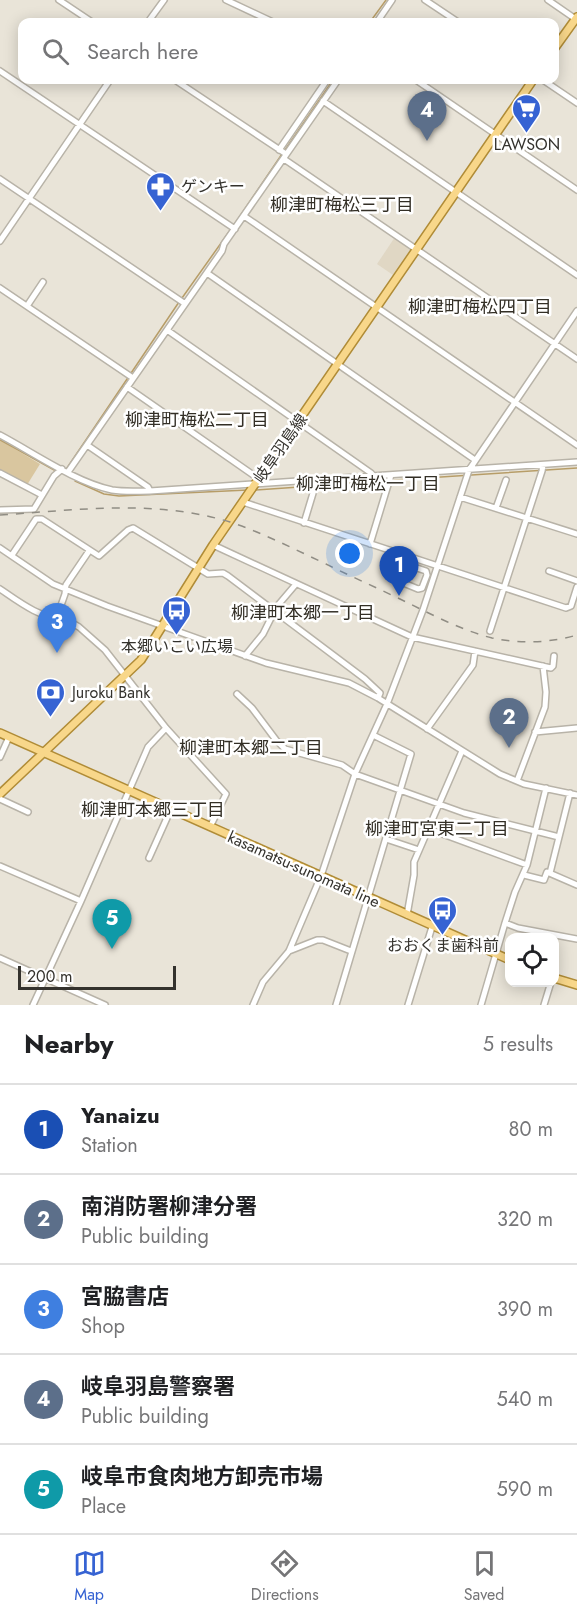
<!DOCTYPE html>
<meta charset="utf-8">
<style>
body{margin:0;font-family:Jost,"Noto Sans JP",sans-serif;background:#f6f6f6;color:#202124}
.controls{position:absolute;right:18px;bottom:18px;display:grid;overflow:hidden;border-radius:12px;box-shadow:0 3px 15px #0003}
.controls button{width:54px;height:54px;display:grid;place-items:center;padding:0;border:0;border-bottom:2px solid #e0e0e0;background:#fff;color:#202124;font:30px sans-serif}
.scale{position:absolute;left:18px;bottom:15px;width:158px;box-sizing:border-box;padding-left:6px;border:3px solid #34322d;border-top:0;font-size:16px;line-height:21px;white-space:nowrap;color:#34322d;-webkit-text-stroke:4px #fff;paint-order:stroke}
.you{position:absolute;left:350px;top:554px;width:21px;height:21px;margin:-15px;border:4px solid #fff;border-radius:50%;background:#1a73e8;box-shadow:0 0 0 9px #1a73e833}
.badge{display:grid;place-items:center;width:39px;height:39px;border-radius:50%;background:#3663d3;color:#fff;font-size:20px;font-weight:700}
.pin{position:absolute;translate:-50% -50px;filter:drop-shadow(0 2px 3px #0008)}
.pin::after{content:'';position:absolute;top:32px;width:21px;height:18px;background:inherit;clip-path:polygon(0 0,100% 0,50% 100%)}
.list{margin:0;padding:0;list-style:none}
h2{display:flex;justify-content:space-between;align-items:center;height:78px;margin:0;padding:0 24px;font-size:26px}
h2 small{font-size:20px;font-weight:400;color:#757577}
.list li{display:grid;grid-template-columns:39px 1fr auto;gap:18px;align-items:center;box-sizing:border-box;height:90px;padding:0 24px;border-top:2px solid #e0e0e0}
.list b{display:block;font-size:22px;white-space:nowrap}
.list p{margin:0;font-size:20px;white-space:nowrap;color:#757577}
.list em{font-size:20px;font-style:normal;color:#757577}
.icon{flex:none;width:33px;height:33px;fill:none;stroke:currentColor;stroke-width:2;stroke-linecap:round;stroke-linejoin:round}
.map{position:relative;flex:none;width:577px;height:1005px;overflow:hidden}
.search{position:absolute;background:#fff;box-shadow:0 3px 15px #0003;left:18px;right:18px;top:18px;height:66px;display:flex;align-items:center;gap:15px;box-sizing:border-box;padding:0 21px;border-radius:12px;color:#757577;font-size:22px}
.sheet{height:528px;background:#fff}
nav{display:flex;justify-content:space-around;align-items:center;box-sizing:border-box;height:84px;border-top:2px solid #e0e0e0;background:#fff;font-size:16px;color:#757577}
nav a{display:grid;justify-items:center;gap:3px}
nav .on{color:#3663d3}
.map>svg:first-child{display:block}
.built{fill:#e0d7c4}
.green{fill:#d9c69f}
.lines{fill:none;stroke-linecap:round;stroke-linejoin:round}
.stream{stroke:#b79d68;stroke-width:1.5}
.minor-casing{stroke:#b8b3a8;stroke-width:8}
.major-casing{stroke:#b08c37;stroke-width:10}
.minor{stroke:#fff;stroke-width:5}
.major{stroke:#f8d78a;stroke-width:7}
.rail{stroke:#908d84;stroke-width:1.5;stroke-dasharray:8 8;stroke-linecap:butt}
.labels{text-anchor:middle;stroke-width:5;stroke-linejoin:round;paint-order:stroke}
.poi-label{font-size:16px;fill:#34322d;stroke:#fff}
.street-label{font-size:16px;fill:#34322d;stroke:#fff}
.neighbourhood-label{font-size:18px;fill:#332f26;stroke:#fff}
</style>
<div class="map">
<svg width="577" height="1005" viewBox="0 0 577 1005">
<rect width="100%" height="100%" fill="#e9e4d8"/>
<path class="built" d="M 395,237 L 411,250 L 393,275 L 377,264 Z"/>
<path class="green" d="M 0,440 L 40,464 L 27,485 L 0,470 Z"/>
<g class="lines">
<path class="stream" d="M 370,22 L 386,0
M 285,150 L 333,80
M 234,225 L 282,154
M 182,298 L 231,229
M 0,440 L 56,471
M 67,468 L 179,302
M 75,481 L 104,494 L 119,496 L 248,490
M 318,485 L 577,468
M 256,490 L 314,486"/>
<defs>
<path id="minor" d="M 59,0 L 92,22
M 226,0 L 273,22
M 425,0 L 458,22
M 548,0 L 577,20
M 148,22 L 164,0
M 377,22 L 392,0
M 0,71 L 235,229
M 175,80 L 286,154
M 416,80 L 577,190
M 543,80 L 577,103
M 323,101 L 577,275
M 279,150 L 327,80
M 284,159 L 577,359
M 0,179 L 184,303
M 244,216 L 577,445
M 0,241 L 110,80
M 207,273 L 475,460
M 0,288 L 133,378
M 27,306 L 43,282
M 167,330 L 371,473 L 373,476
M 127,387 L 259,479
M 0,435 C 34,453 75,482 112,490 C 125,492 137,491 150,491 L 577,462
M 87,445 L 148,487 L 150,491
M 68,472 L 222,251 L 224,244 L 338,80
M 0,473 L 42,495
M 460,497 L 577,534
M 243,502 L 566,608 L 571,606 L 577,587
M 496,508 L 506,480
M 0,510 L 34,509 L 54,476 L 62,469
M 304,523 L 317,480
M 370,544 L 391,475
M 213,545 L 412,637 L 551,668 L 553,666 L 554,656
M 0,548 L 53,584 L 107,606 L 266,663 L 349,683 L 378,698 L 500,774 L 524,784 L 577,795
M 12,555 L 36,519 L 42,519 L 99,556 L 128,530 L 133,528 L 208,574 L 223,573 L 228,576 L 365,679 L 380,693 L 378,698
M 403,570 L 399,580 L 401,582 L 418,589 L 422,588 L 427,575 L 426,571 L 417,568 L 403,570 L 408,557
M 549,571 L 577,581
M 0,589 C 15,599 43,621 60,616 L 79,627 L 105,650 L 166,728 L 226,794 L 210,827
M 273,611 L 296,584
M 60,616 L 59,611 L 65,594 L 66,585 L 89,551
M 490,631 L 542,471 L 543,465
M 245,656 L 263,634 L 274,612
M 237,694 L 252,708 L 276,740 L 285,749 L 342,765 L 355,774 L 464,813 L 559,837
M 427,729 L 473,665 L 475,651
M 535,732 L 577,728
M 0,757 L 9,737
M 517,781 L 545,707 L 546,692 L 543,666
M 0,799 L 28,812
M 429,829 L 527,865
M 386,839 L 419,850
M 149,858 L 171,809
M 0,866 L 81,901
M 550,873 L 570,793
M 524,875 L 544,880 L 547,872 L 577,885
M 407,915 L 414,875 L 414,862 L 462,751
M 505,923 L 518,928 L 577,939
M 289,951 L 317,940 L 323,940 L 351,951
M 0,958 L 105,1005
M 33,1005 L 81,901 L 148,747 L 166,728
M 253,1005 L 263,982 L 289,951 L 321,876 L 355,774 L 387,704 L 423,610 L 469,470 L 577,311
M 336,1005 L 411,754 L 373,735
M 408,1005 L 432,927
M 481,1005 L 505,923 L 515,892 L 527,865 L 546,788
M 544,1005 L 551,982"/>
<path id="major" d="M 554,49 L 577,17
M 0,733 L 510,960
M 0,794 L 141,660 L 213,545 L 533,80
M 554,978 L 577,985"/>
</defs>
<use href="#minor" class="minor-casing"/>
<use href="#major" class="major-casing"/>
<use href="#minor" class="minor"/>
<use href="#major" class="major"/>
<path class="rail" d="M 0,515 C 77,510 155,499 230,522 C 263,533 294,549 326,564 C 350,576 375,587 400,599 C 429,613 460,630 492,638 C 519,644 550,643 577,635"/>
</g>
<defs>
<symbol id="supermarket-pin" viewBox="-11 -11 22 30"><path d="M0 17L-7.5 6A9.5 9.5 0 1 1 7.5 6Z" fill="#3663d3" stroke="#fff"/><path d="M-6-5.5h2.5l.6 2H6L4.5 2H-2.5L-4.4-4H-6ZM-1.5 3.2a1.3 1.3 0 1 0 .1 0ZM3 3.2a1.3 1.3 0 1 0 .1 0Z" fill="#fff"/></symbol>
<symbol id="pharmacy-pin" viewBox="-11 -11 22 30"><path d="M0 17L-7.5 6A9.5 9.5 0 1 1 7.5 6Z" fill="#3663d3" stroke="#fff"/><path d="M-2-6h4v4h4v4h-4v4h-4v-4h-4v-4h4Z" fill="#fff"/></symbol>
<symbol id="bus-pin" viewBox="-11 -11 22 30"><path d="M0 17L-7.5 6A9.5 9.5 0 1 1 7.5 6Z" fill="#3663d3" stroke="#fff"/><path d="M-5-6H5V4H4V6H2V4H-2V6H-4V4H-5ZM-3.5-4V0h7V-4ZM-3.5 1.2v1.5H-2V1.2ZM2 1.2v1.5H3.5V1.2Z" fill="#fff"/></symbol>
<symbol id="bank-pin" viewBox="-11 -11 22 30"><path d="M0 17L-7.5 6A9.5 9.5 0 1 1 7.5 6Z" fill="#3663d3" stroke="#fff"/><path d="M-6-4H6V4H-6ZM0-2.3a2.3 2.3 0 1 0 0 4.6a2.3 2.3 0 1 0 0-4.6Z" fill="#fff"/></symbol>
</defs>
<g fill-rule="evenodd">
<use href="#supermarket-pin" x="510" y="92" width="33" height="45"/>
<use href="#pharmacy-pin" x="144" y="170" width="33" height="45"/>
<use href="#bus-pin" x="160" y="594" width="33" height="45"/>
<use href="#bank-pin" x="34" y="676" width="33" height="45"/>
<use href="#bus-pin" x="426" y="894" width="33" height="45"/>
</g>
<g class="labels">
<g class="poi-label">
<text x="527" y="150">LAWSON</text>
<text x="181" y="192" text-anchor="start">ゲンキー</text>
<text x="177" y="652">本郷いこい広場</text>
<text x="72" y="698" text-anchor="start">Juroku Bank</text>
<text x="443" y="951">おおくま歯科前</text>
</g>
<g class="street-label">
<text transform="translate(280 448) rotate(-55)" y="6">岐阜羽島線</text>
<text transform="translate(304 869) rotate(24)" y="6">kasamatsu-sunomata line</text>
</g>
<g class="neighbourhood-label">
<text x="342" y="211">柳津町梅松三丁目</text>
<text x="480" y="313">柳津町梅松四丁目</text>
<text x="197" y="426">柳津町梅松二丁目</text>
<text x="368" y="490">柳津町梅松一丁目</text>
<text x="303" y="619">柳津町本郷一丁目</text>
<text x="251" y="754">柳津町本郷二丁目</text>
<text x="153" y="816">柳津町本郷三丁目</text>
<text x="437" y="835">柳津町宮東二丁目</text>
</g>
</g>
</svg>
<div class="controls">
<button><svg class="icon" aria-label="locate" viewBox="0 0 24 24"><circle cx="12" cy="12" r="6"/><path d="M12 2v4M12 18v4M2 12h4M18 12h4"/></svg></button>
</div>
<div class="scale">200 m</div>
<div class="you"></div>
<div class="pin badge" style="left:399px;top:596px;background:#1a4fb4">1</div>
<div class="pin badge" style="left:509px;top:748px;background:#5c6f8a">2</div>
<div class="pin badge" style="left:57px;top:653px;background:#3f7fe0">3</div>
<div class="pin badge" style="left:427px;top:141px;background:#5c6f8a">4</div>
<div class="pin badge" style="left:112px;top:949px;background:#0f9aa8">5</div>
<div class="search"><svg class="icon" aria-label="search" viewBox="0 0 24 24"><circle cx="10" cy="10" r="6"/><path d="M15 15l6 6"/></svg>Search here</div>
</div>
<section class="sheet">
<h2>Nearby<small>5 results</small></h2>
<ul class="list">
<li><span class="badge" style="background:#1a4fb4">1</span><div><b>Yanaizu</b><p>Station</p></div><em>80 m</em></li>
<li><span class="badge" style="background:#5c6f8a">2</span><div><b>南消防署柳津分署</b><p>Public building</p></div><em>320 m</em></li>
<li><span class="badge" style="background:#3f7fe0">3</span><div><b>宮脇書店</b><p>Shop</p></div><em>390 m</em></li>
<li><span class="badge" style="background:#5c6f8a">4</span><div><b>岐阜羽島警察署</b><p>Public building</p></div><em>540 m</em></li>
<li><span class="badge" style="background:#0f9aa8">5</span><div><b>岐阜市食肉地方卸売市場</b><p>Place</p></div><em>590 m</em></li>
</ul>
</section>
<nav>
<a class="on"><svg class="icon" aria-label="map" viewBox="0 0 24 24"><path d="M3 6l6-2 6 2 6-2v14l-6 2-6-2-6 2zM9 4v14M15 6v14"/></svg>Map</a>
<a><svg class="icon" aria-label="directions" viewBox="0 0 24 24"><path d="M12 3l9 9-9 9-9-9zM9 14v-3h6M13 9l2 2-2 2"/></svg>Directions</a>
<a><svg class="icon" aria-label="saved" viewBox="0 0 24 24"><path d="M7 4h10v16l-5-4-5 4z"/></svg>Saved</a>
</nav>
